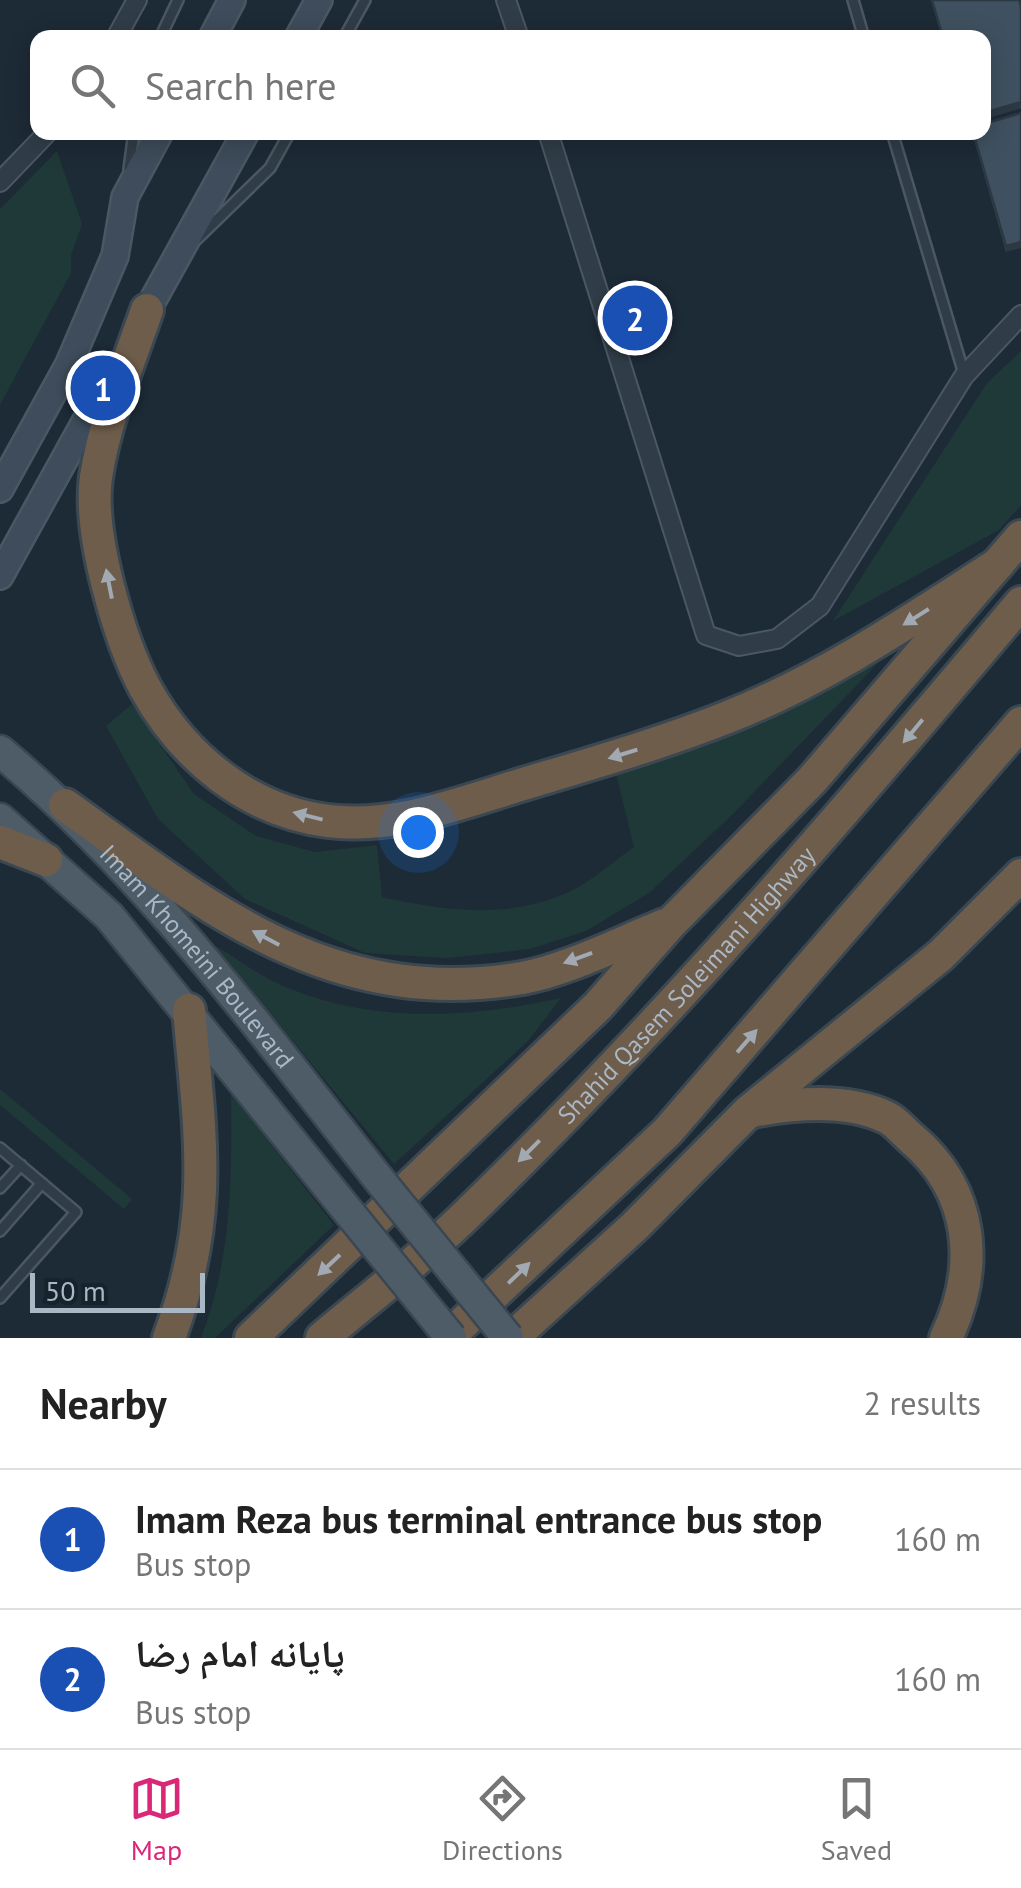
<!DOCTYPE html>
<meta charset="utf-8">
<style>
body{margin:0;font-family:"PT Sans","Noto Naskh Arabic",sans-serif;background:#f2f2f2;color:#222}
.scale{position:absolute;left:30px;bottom:25px;width:175px;box-sizing:border-box;padding-left:10px;border:5px solid #aab8c5;border-top:0;font-size:28px;line-height:35px;white-space:nowrap;color:#aab8c5;-webkit-text-stroke:8px #16222c;paint-order:stroke}
.you{position:absolute;left:418px;top:832px;width:35px;height:35px;margin:-25px;border:8px solid #fff;border-radius:50%;background:#1a73e8;box-shadow:0 0 0 15px #1a73e833}
.badge{display:grid;place-items:center;width:65px;height:65px;border-radius:50%;background:#db2777;color:#fff;font-size:32px;font-weight:700}
.pin{position:absolute;translate:-50% -50%;border:5px solid #fff;box-shadow:0 2px 10px #0006}
.list{margin:0;padding:0;list-style:none}
h2{display:flex;justify-content:space-between;align-items:center;height:130px;margin:0;padding:0 40px;font-size:42px}
h2 small{font-size:32px;font-weight:400;color:#767676}
.list li{display:grid;grid-template-columns:65px 1fr auto;gap:30px;align-items:center;box-sizing:border-box;height:140px;padding:0 40px;border-top:2px solid #e0e0e0}
.list b{display:block;font-size:38px;white-space:nowrap}
.list p{margin:0;font-size:32px;white-space:nowrap;color:#767676}
.list em{font-size:32px;font-style:normal;color:#767676}
.icon{flex:none;width:55px;height:55px;fill:none;stroke:currentColor;stroke-width:2;stroke-linecap:round;stroke-linejoin:round}
.map{position:relative;flex:none;width:1021px;height:1338px;overflow:hidden}
.search{position:absolute;background:#fff;box-shadow:0 5px 25px #0003;left:30px;right:30px;top:30px;height:110px;display:flex;align-items:center;gap:25px;box-sizing:border-box;padding:0 35px;border-radius:20px;color:#767676;font-size:38px}
.sheet{height:410px;background:#fff}
nav{display:flex;justify-content:space-around;align-items:center;box-sizing:border-box;height:140px;border-top:2px solid #e0e0e0;background:#fff;font-size:28px;color:#767676}
nav a{display:grid;justify-items:center;gap:5px}
nav .on{color:#db2777}
.map>svg:first-child{display:block}
.green{fill:#1f3838}
.lines{fill:none;stroke-linecap:round;stroke-linejoin:round}
.lane-casing{stroke:#4b5863;stroke-width:14}
.street-casing{stroke:#4b5863;stroke-width:22}
.secondary-casing{stroke:#4b5863;stroke-width:30}
.primary-casing{stroke:#3a4651;stroke-width:35}
.highway-casing{stroke:#3b4852;stroke-width:38}
.lane{stroke:#303d48;stroke-width:9}
.street{stroke:#303d48;stroke-width:18}
.secondary{stroke:#3e4c5b;stroke-width:25}
.primary{stroke:#4e5c68;stroke-width:30}
.highway{stroke:#6f5d4c;stroke-width:32}
.primary-bridge-casing{stroke:#3a4651;stroke-width:35;stroke-linecap:butt}
.primary-bridge{stroke:#4e5c68;stroke-width:30}
.wall{fill:#364653}
.shaded-wall{fill:#2c3943}
.building{fill:#3f5160;stroke:#2c3943;stroke-width:2.5}
.oneway{fill:#a1aab3}
.labels{text-anchor:middle;stroke-width:8;stroke-linejoin:round;paint-order:stroke}
.street-label{font-size:25px;fill:#aab8c5;stroke:#16222c}
</style>
<div class="map">
<svg width="1021" height="1338" viewBox="0 0 1021 1338">
<rect width="100%" height="100%" fill="#1d2b37"/>
<path class="green" d="M 57,151 L 82,224 L 71,255 L 71,273 L 0,405 L 0,209 Z
M 1021,351 L 1021,505 L 999,530 L 833,621 L 987,383 Z
M 881,660 L 733,814 L 649,893 L 586,931 L 530,949 L 447,958 L 365,953 L 245,899 L 158,819 L 106,726 L 132,704 L 194,794 L 256,836 L 315,852 L 377,845 L 382,897 C 445,911 510,920 571,891 C 593,880 614,861 634,847 L 616,774 L 762,723 Z
M 214,945 C 238,959 262,978 288,988 C 378,1024 468,1018 561,998 L 528,1041 L 394,1164 Z
M 0,1089 L 132,1199 L 124,1209 L 0,1105 Z
M 231,1093 L 334,1225 L 215,1338 L 201,1338 C 232,1258 232,1178 231,1093 Z"/>
<g class="lines">
<defs>
<path id="lane" d="M 853,0 L 864,38
M 160,38 L 178,0
M 344,38 L 365,0
M 892,132 L 964,374
M 129,169 L 134,132
M 197,239 L 270,168 L 290,132
M 0,1148 L 76,1212 L 0,1298
M 0,1188 L 21,1165
M 0,1231 L 42,1183"/>
<path id="street" d="M 506,0 L 519,38
M 116,38 L 137,0
M 548,132 L 706,635 L 739,646 L 777,639 L 820,606 L 964,376 L 1021,315
M 0,182 L 48,132"/>
<path id="secondary" d="M 212,38 L 232,0
M 298,38 L 319,0
M 138,327 L 246,132
M 0,489 L 69,364 L 115,256 L 125,197 L 160,132
M 0,576 L 116,366"/>
<g id="primary">
<path id="s1" d="M 0,751 C 146,873 259,1028 377,1177"/>
<path d="M 0,819 L 109,916 L 343,1205"/>
</g>
<g id="highway">
<path d="M 147,310 C 128,365 105,419 96,477 C 88,533 119,639 145,688 C 183,757 248,811 328,821 C 394,829 458,804 520,785 C 590,764 660,744 728,717 C 825,679 911,620 998,564"/>
<path d="M 65,805 C 210,909 331,1010 522,978 C 567,970 622,942 665,925"/>
<path d="M 0,842 L 46,860"/>
<path d="M 752,1111 C 794,1103 848,1098 888,1118 C 896,1122 904,1132 911,1138 C 974,1191 980,1267 946,1338"/>
<path d="M 169,1338 C 215,1216 200,1135 189,1010"/>
<path d="M 251,1338 L 598,1006 L 670,924 L 812,780 L 1021,537"/>
<path id="s2" d="M 322,1338 C 368,1299 417,1262 461,1220 C 661,1027 842,816 1021,603"/>
<path d="M 447,1338 L 667,1132 L 1021,723"/>
<path d="M 512,1338 L 635,1226 L 748,1112 L 941,955 L 1021,875"/>
</g>
</defs>
<use href="#lane" class="lane-casing"/>
<use href="#street" class="street-casing"/>
<use href="#secondary" class="secondary-casing"/>
<use href="#primary" class="primary-casing"/>
<use href="#highway" class="highway-casing"/>
<use href="#lane" class="lane"/>
<use href="#street" class="street"/>
<use href="#secondary" class="secondary"/>
<use href="#primary" class="primary"/>
<use href="#highway" class="highway"/>
<defs>
<path id="primary-bridge" d="M 377,1177 L 508,1338
M 343,1205 L 451,1338"/>
</defs>
<use href="#primary-bridge" class="primary-bridge-casing"/>
<use href="#primary-bridge" class="primary-bridge"/>
</g>
<path class="wall" d="M 931,0 L 1019,0 L 1021,7 L 1021,108 L 984,119 L 984,38 L 942,38 Z
M 1021,113 L 1006,252 L 972,132 L 984,132 Z"/>
<path class="shaded-wall" d="M 1021,102 L 1021,108 L 984,119 L 984,113 Z
M 1021,242 L 1021,248 L 1006,252 L 1006,246 Z"/>
<path class="building" d="M 932,0 L 1019,0 L 1021,7 L 1021,102 L 984,113 L 984,38 L 943,38 Z
M 1021,113 L 1021,242 L 1006,246 L 973,132 L 984,132 L 984,124 Z"/>
<defs><path id="oneway-solid" d="M-6-.8H1V-3.2L6.5 0L1 3.2V.8H-6Z" transform="scale(2.5)"/></defs>
<g class="oneway">
<use href="#oneway-solid" transform="translate(109 584) rotate(-101)"/>
<use href="#oneway-solid" transform="translate(916 617) rotate(148)"/>
<use href="#oneway-solid" transform="translate(913 731) rotate(130)"/>
<use href="#oneway-solid" transform="translate(623 754) rotate(163)"/>
<use href="#oneway-solid" transform="translate(308 816) rotate(-166)"/>
<use href="#oneway-solid" transform="translate(266 938) rotate(-152)"/>
<use href="#oneway-solid" transform="translate(578 958) rotate(160)"/>
<use href="#oneway-solid" transform="translate(747 1041) rotate(-49)"/>
<use href="#oneway-solid" transform="translate(529 1151) rotate(135)"/>
<use href="#oneway-solid" transform="translate(329 1265) rotate(137)"/>
<use href="#oneway-solid" transform="translate(519 1273) rotate(-44)"/>
</g>
<g class="labels">
<g class="street-label">
<text dy="9" stroke="none"><textPath href="#s1" startOffset="285">Imam Khomeini Boulevard</textPath></text>
<text dy="9" stroke="none"><textPath href="#s2" startOffset="508">Shahid Qasem Soleimani Highway</textPath></text>
</g>
</g>
</svg>
<div class="scale">50 m</div>
<div class="you"></div>
<div class="pin badge" style="left:103px;top:388px;background:#1a4fb4">1</div>
<div class="pin badge" style="left:635px;top:318px;background:#1a4fb4">2</div>
<div class="search"><svg class="icon" aria-label="search" viewBox="0 0 24 24"><circle cx="10" cy="10" r="6"/><path d="M15 15l6 6"/></svg>Search here</div>
</div>
<section class="sheet">
<h2>Nearby<small>2 results</small></h2>
<ul class="list">
<li><span class="badge" style="background:#1a4fb4">1</span><div><b>Imam Reza bus terminal entrance bus stop</b><p>Bus stop</p></div><em>160 m</em></li>
<li><span class="badge" style="background:#1a4fb4">2</span><div><b>پایانه امام رضا</b><p>Bus stop</p></div><em>160 m</em></li>
</ul>
</section>
<nav>
<a class="on"><svg class="icon" aria-label="map" viewBox="0 0 24 24"><path d="M3 6l6-2 6 2 6-2v14l-6 2-6-2-6 2zM9 4v14M15 6v14"/></svg>Map</a>
<a><svg class="icon" aria-label="directions" viewBox="0 0 24 24"><path d="M12 3l9 9-9 9-9-9zM9 14v-3h6M13 9l2 2-2 2"/></svg>Directions</a>
<a><svg class="icon" aria-label="saved" viewBox="0 0 24 24"><path d="M7 4h10v16l-5-4-5 4z"/></svg>Saved</a>
</nav>
